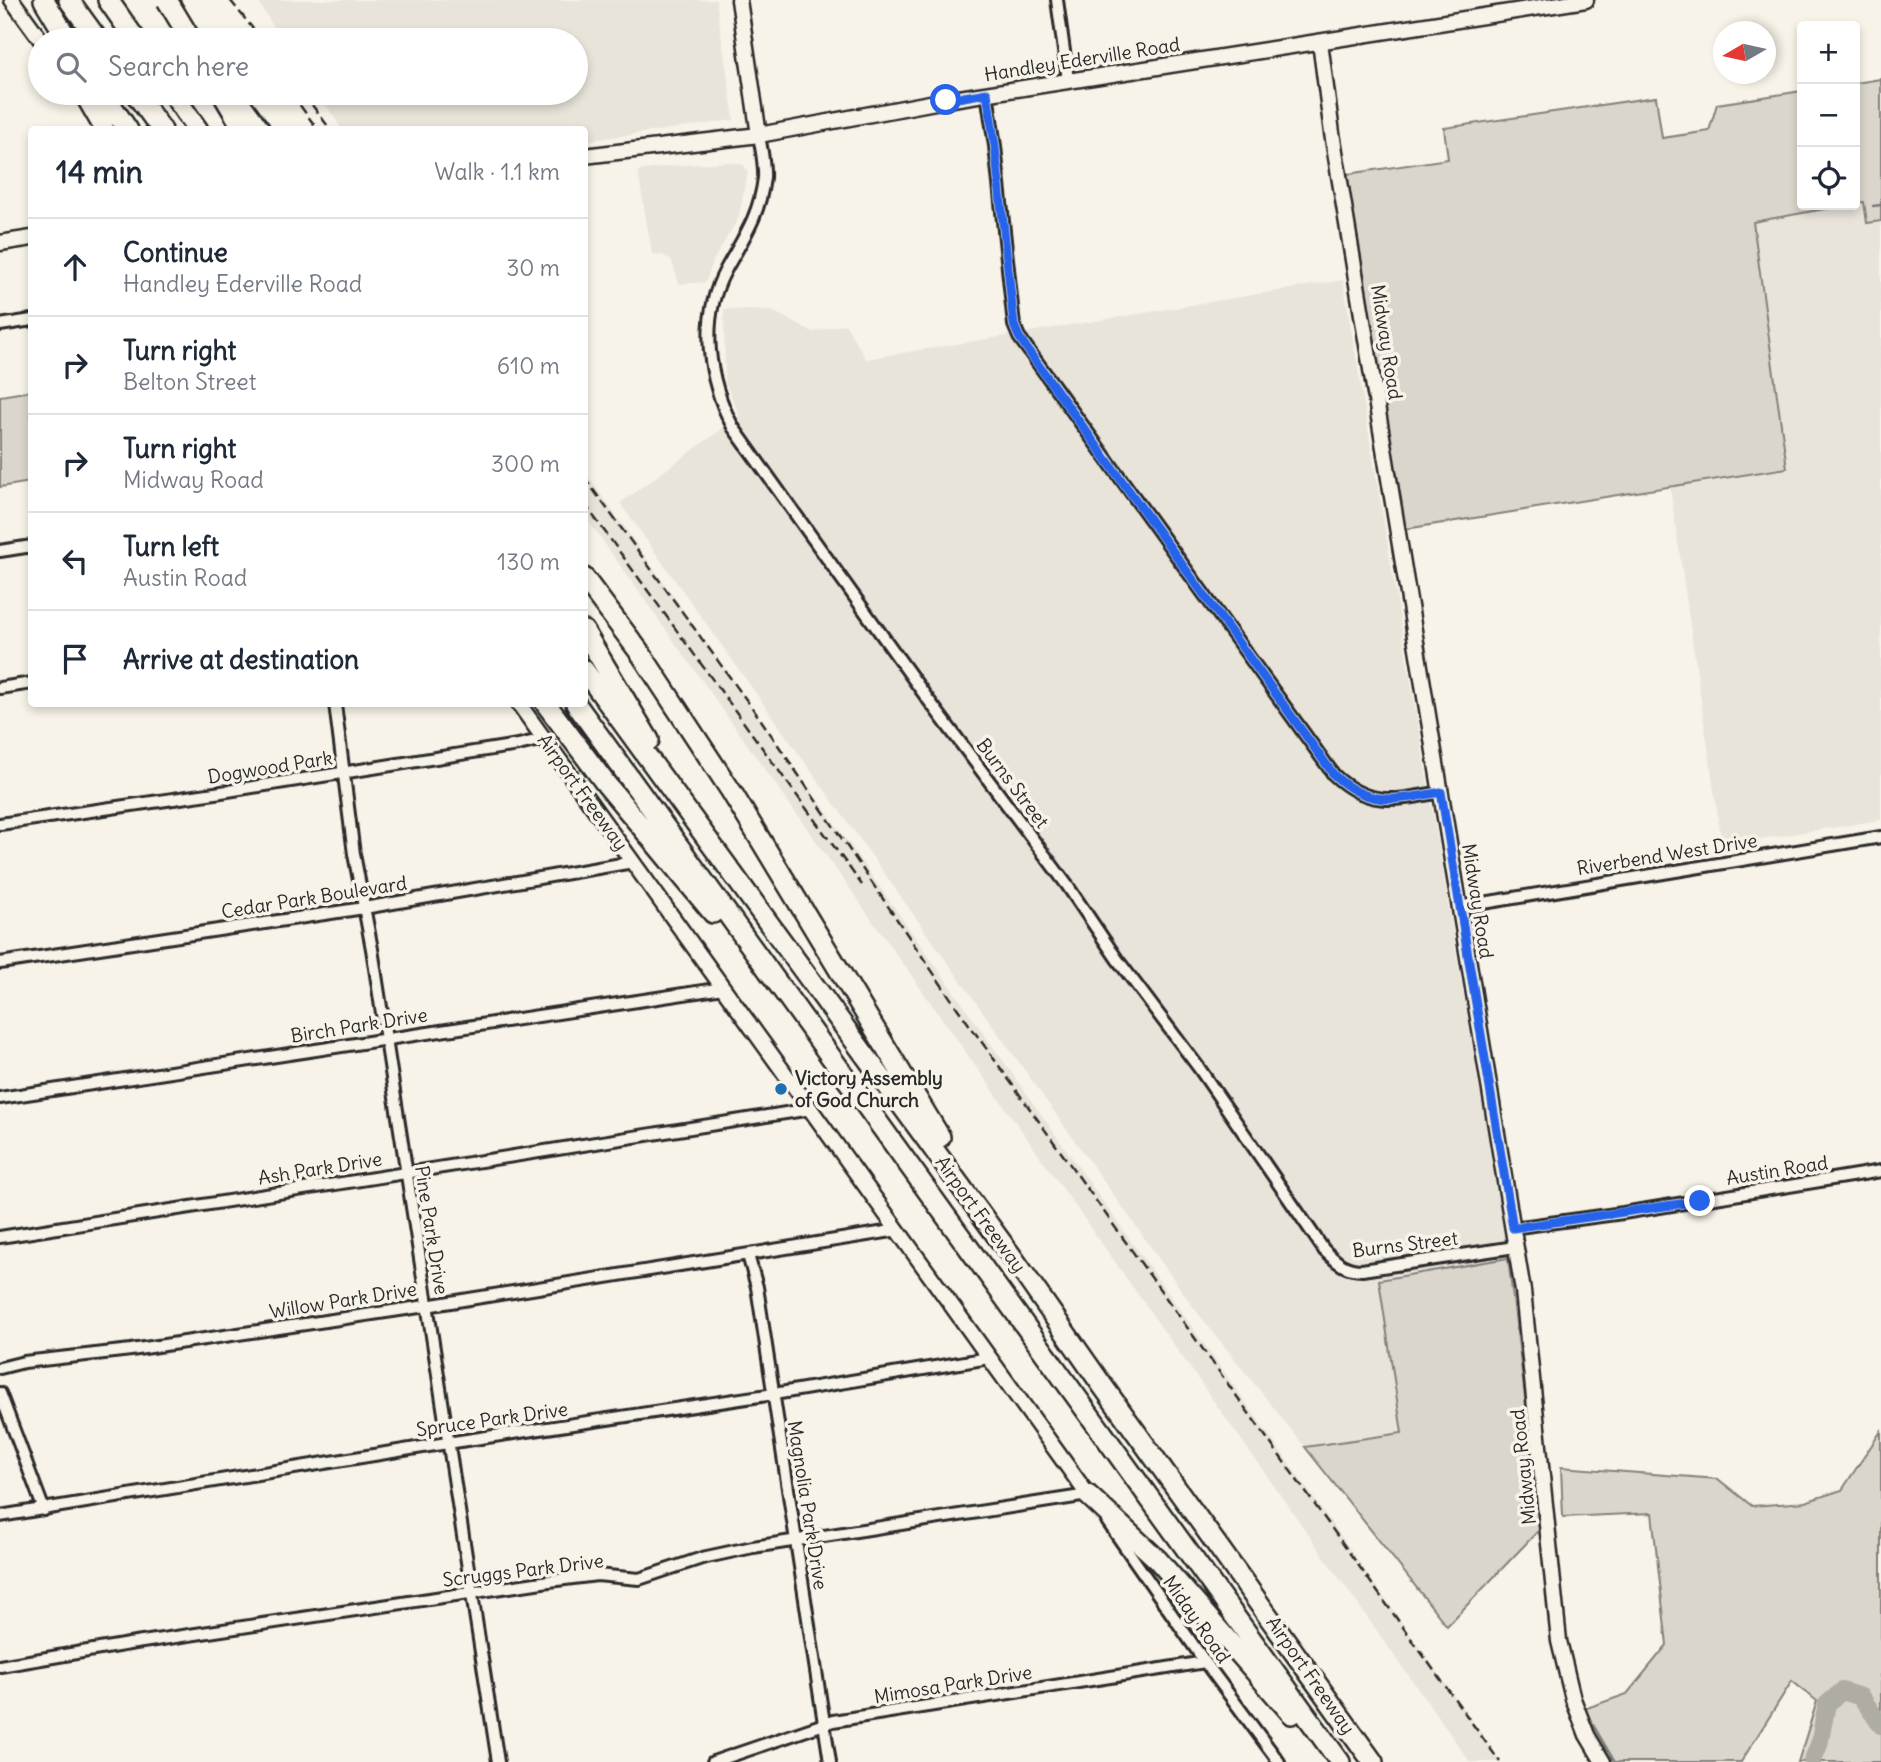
<!DOCTYPE html>
<meta charset="utf-8">
<style>
body{margin:0;font-family:Delius,sans-serif;background:#f6f6f7;color:#1f2937}
.controls{position:absolute;right:21px;top:21px;display:grid;overflow:hidden;border-radius:7px;box-shadow:0 4px 10px #0003}
.controls button{width:63px;height:63px;display:grid;place-items:center;padding:0;border:0;border-bottom:2px solid #e0e1e3;background:#fff;color:#1f2937;font:35px sans-serif}
.compass{position:absolute;left:1713px;top:21px;width:63px;height:63px;border-radius:50%;background:#fff;box-shadow:0 4px 10px #0003;rotate:261deg}
.stop{position:absolute;width:21px;height:21px;margin:-16px;border:5px solid #2563eb;border-radius:50%;background:#fff}
.stop.end{background:#2563eb;border-color:#fff;box-shadow:0 2px 7px #0008}
.list{margin:0;padding:0;list-style:none}
h2{display:flex;justify-content:space-between;align-items:center;height:91px;margin:0;padding:0 28px;font-size:30px}
h2 small{font-size:23px;font-weight:400;color:#747a83}
.list li{display:grid;grid-template-columns:46px 1fr auto;gap:21px;align-items:center;box-sizing:border-box;height:98px;padding:0 28px;border-top:2px solid #e0e1e3}
.list b{display:block;font-size:26px;white-space:nowrap}
.list p{margin:0;font-size:23px;white-space:nowrap;color:#747a83}
.list em{font-size:23px;font-style:normal;color:#747a83}
.icon{flex:none;width:38px;height:38px;fill:none;stroke:currentColor;stroke-width:2;stroke-linecap:round;stroke-linejoin:round}
.map{position:relative;flex:none;width:1881px;height:1762px;overflow:hidden}
.search{position:absolute;background:#fff;box-shadow:0 4px 10px #0003;left:28px;top:28px;width:560px;height:77px;display:flex;align-items:center;gap:18px;box-sizing:border-box;padding:0 24px;border-radius:38px;color:#747a83;font-size:26px}
.panel{position:absolute;background:#fff;box-shadow:0 4px 10px #0003;left:28px;top:126px;width:560px;height:581px;border-radius:7px}
.map>svg:first-child{display:block}
.built{fill:#e8e4da}
.green{fill:#dad6cc;stroke:#82807c;stroke-width:2}
.lines{fill:none;stroke-linecap:round;stroke-linejoin:round}
.stream{stroke:#7a7874;stroke-width:2.5}
.river{stroke:#afaca4;stroke-width:18}
.minor-casing{stroke:#2b2b2b;stroke-width:16}
.secondary-casing{stroke:#2b2b2b;stroke-width:19}
.motorway-casing{stroke:#2b2b2b;stroke-width:24}
.minor{stroke:#f7f3e8;stroke-width:10}
.secondary{stroke:#f7f3e8;stroke-width:14}
.motorway{stroke:#f7f3e8;stroke-width:19}
.rail{stroke:#2b2b2b;stroke-width:2.5;stroke-dasharray:10 5;stroke-linecap:butt}
.motorway-bridge-casing{stroke:#2b2b2b;stroke-width:24;stroke-linecap:butt}
.motorway-bridge{stroke:#f7f3e8;stroke-width:19}
.route{stroke:#2563eb;stroke-width:9}
.poi-dot{fill:#1f6fb2;stroke:#f7f3e8;stroke-width:2.5}
.labels{text-anchor:middle;stroke-width:7;stroke-linejoin:round;paint-order:stroke}
.street-label{font-size:19px;fill:#2b2b2b;stroke:#f7f3e8}
.poi-label{font-size:19px;font-weight:bold;fill:#2b2b2b;stroke:#f7f3e8;text-anchor:start}
</style>
<div class="map">
<svg width="1881" height="1762" viewBox="0 0 1881 1762">
<rect width="100%" height="100%" fill="#f7f3e8"/>
<filter id="ink" filterUnits="userSpaceOnUse"><feTurbulence type="fractalNoise" baseFrequency=".0143" numOctaves="2"/><feDisplacementMap in="SourceGraphic" scale="14" xChannelSelector="R" yChannelSelector="G"/><feConvolveMatrix kernelMatrix="1 2 1 2 8 2 1 2 1" color-interpolation-filters="sRGB"/></filter>
<g filter="url(#ink)">
<path class="built" d="M 257,0 L 716,0 L 734,120 L 585,141 L 584,130 L 342,129 L 318,93 L 576,93 L 576,40 L 282,40 Z
M 729,162 L 744,165 L 748,173 L 738,219 L 713,261 L 706,282 L 679,284 L 672,261 L 663,255 L 652,254 L 638,171 L 670,166 Z
M 1864,202 L 1867,223 L 1881,221 L 1881,820 L 1722,845 L 1670,487 L 1787,468 L 1753,221 Z
M 1343,280 L 1508,1258 L 1379,1280 L 1402,1433 L 1305,1447 L 1197,1312 L 620,503 L 740,416 L 725,382 L 724,309 L 772,311 L 813,332 L 845,324 L 866,359 Z
M 584,472 L 585,472 L 1501,1762 L 1470,1762 L 585,516 Z"/>
<path class="green" d="M 1881,79 L 1881,221 L 1867,223 L 1864,202 L 1855,203 L 1855,83 Z
M 1802,91 L 1802,205 L 1846,205 L 1753,222 L 1787,468 L 1405,529 L 1347,174 L 1448,159 L 1444,128 L 1656,97 L 1662,138 L 1709,131 L 1717,104 Z
M 31,391 L 31,482 L 0,487 L 0,396 Z
M 1508,1258 L 1541,1528 L 1447,1626 L 1305,1447 L 1402,1433 L 1379,1280 Z
M 1881,1431 L 1881,1762 L 1798,1762 L 1817,1701 L 1792,1681 L 1741,1762 L 1615,1762 L 1584,1709 L 1627,1694 L 1667,1645 L 1652,1513 L 1563,1517 L 1561,1467 L 1718,1479 L 1752,1506 L 1805,1502 L 1842,1490 Z"/>
<g class="lines">
<path class="stream" d="M 1873,206 L 1881,205"/>
<path class="river" d="M 1812,1762 L 1819,1745 L 1827,1704 L 1842,1691 L 1861,1697 L 1881,1725"/>
<defs>
<path id="minor" d="M 1057,0 L 1068,80
M 987,93 L 995,146 L 1014,325 L 1019,337 L 1334,775 C 1369,808 1397,800 1441,792
M 759,135 C 761,148 765,164 764,178 C 759,218 743,238 725,271 C 699,320 708,380 733,427 L 927,698 L 1067,885 L 1117,959 L 1199,1068 L 1324,1250 C 1337,1262 1344,1270 1362,1270 L 1515,1247
M 0,325 L 32,320
M 0,551 L 32,546
M 0,688 L 32,683
M 335,704 L 354,854 L 372,949 L 498,1762
M 0,824 L 215,793 L 518,745 L 544,739
M 1459,907 L 1881,837
M 0,963 L 364,908 L 633,862
M 0,1098 L 723,988
M 1512,1228 L 1623,1213 L 1881,1171
M 0,1237 L 811,1109
M 748,1255 L 757,1287 L 830,1762
M 0,1368 L 24,1362 L 131,1350 L 426,1306 L 898,1230
M 0,1393 L 44,1510
M 0,1516 L 447,1443 L 774,1394 L 989,1358
M 1107,1521 L 1205,1662 L 1279,1762
M 0,1666 L 129,1644 L 549,1581 L 597,1575 L 639,1579 L 702,1558 L 753,1547 L 1088,1495 L 1090,1497
M 713,1762 L 833,1721 L 1205,1662"/>
<path id="secondary" d="M 12,0 L 41,40
M 739,0 L 759,135
M 1320,42 L 1332,133 L 1523,1291 L 1559,1641 L 1573,1699 L 1587,1735 L 1603,1762
M 236,93 L 263,130
M 584,156 L 759,135 L 946,100 L 1586,0
M 0,243 L 32,238
M 519,704 L 1088,1495"/>
<path id="motorway" d="M 44,0 L 68,40
M 69,0 L 98,40
M 108,0 L 136,40
M 84,93 L 103,126
M 103,93 L 128,130
M 135,93 L 162,130
M 172,93 L 198,130
M 222,93 L 244,130
M 584,578 L 641,654 L 731,791 L 940,1137
M 584,631 L 649,740
M 584,670 L 1013,1258 L 1102,1385 L 1373,1762
M 546,704 L 606,784 L 713,913
M 576,704 L 1340,1762
M 1088,1495 L 1157,1559 L 1292,1714"/>
</defs>
<use href="#minor" class="minor-casing"/>
<use href="#secondary" class="secondary-casing"/>
<use href="#motorway" class="motorway-casing"/>
<use href="#minor" class="minor"/>
<use href="#secondary" class="secondary"/>
<use href="#motorway" class="motorway"/>
<path class="rail" d="M 230,0 L 262,40
M 291,93 L 318,130
M 303,93 L 331,130
M 584,477 L 761,720 L 958,1009 L 1500,1762
M 584,503 L 862,885"/>
<defs>
<path id="motorway-bridge" d="M 167,0 L 191,40"/>
</defs>
<use href="#motorway-bridge" class="motorway-bridge-casing"/>
<use href="#motorway-bridge" class="motorway-bridge"/>
</g>
</g>
<g class="lines" filter="url(#ink)">
<path class="route" d="M 946,100 L 987,93 L 995,146 L 1014,325 L 1019,337 L 1034,359 L 1334,775 C 1369,808 1397,800 1441,792 L 1513,1228 L 1700,1201"/>
</g>
<circle class="poi-dot" cx="781" cy="1089" r="7"/>
<g class="labels">
<g class="street-label">
<text transform="translate(1082 59) rotate(-9)" y="7">Handley Ederville Road</text>
<text transform="translate(1387 342) rotate(81)" y="7">Midway Road</text>
<text transform="translate(270 767) rotate(-9)" y="7">Dogwood Park</text>
<text transform="translate(1013 783) rotate(53)" y="7">Burns Street</text>
<text transform="translate(583 792) rotate(54)" y="7">Airport Freeway</text>
<text transform="translate(1667 854) rotate(-9)" y="7">Riverbend West Drive</text>
<text transform="translate(314 897) rotate(-9)" y="7">Cedar Park Boulevard</text>
<text transform="translate(1478 901) rotate(81)" y="7">Midway Road</text>
<text transform="translate(359 1025) rotate(-9)" y="7">Birch Park Drive</text>
<text transform="translate(320 1168) rotate(-9)" y="7">Ash Park Drive</text>
<text transform="translate(1777 1170) rotate(-9)" y="7">Austin Road</text>
<text transform="translate(981 1214) rotate(54)" y="7">Airport Freeway</text>
<text transform="translate(432 1230) rotate(81)" y="7">Pine Park Drive</text>
<text transform="translate(1405 1244) rotate(-7)" y="7">Burns Street</text>
<text transform="translate(343 1300) rotate(-9)" y="7">Willow Park Drive</text>
<text transform="translate(492 1419) rotate(-8)" y="7">Spruce Park Drive</text>
<text transform="translate(1523 1467) rotate(-96)" y="7">Midway Road</text>
<text transform="translate(808 1505) rotate(81)" y="7">Magnolia Park Drive</text>
<text transform="translate(523 1570) rotate(-7)" y="7">Scruggs Park Drive</text>
<text transform="translate(1197 1619) rotate(55)" y="7">Miday Road</text>
<text transform="translate(1311 1675) rotate(55)" y="7">Airport Freeway</text>
<text transform="translate(953 1684) rotate(-9)" y="7">Mimosa Park Drive</text>
</g>
<g class="poi-label">
<text x="795" y="1085">Victory Assembly<tspan x="795" dy="22">of God Church</tspan></text>
</g>
</g>
</svg>
<div class="controls">
<button>+</button>
<button>−</button>
<button><svg class="icon" aria-label="locate" viewBox="0 0 24 24"><circle cx="12" cy="12" r="6"/><path d="M12 2v4M12 18v4M2 12h4M18 12h4"/></svg></button>
</div>
<svg class="compass" viewBox="-18 -18 36 36"><path d="M0-13l5 13h-10z" fill="#e53935"/><path d="M0 13l5-13h-10z" fill="#747a83"/></svg>
<div class="stop" style="left:946px;top:100px"></div>
<div class="stop end" style="left:1700px;top:1201px"></div>
<div class="search"><svg class="icon" aria-label="search" viewBox="0 0 24 24"><circle cx="10" cy="10" r="6"/><path d="M15 15l6 6"/></svg>Search here</div>
<section class="panel">
<h2>14 min<small>Walk · 1.1 km</small></h2>
<ul class="list">
<li><svg class="icon" aria-label="ahead" viewBox="0 0 24 24"><path d="M12 20V5M6 11l6-6 6 6"/></svg><div><b>Continue</b><p>Handley Ederville Road</p></div><em>30 m</em></li>
<li><svg class="icon" aria-label="right" viewBox="0 0 24 24"><path d="M7 20v-9h11M14 6l5 5-5 5"/></svg><div><b>Turn right</b><p>Belton Street</p></div><em>610 m</em></li>
<li><svg class="icon" aria-label="right" viewBox="0 0 24 24"><path d="M7 20v-9h11M14 6l5 5-5 5"/></svg><div><b>Turn right</b><p>Midway Road</p></div><em>300 m</em></li>
<li><svg class="icon" aria-label="left" viewBox="0 0 24 24"><path d="M17 20v-9H6M10 6l-5 5 5 5"/></svg><div><b>Turn left</b><p>Austin Road</p></div><em>130 m</em></li>
<li><svg class="icon" aria-label="arrive" viewBox="0 0 24 24"><path d="M6 21V4h12l-3 4 3 4H6"/></svg><div><b>Arrive at destination</b></div></li>
</ul>
</section>
</div>
